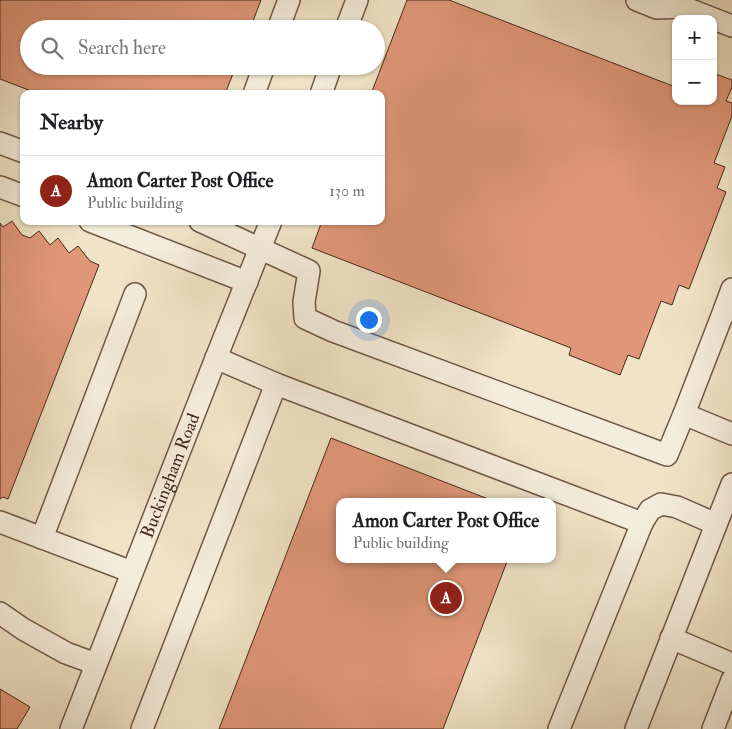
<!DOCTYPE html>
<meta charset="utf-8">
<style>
body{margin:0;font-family:"IM FELL Double Pica",serif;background:#f2f2f2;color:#202124}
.controls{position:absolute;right:15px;top:15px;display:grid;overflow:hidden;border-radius:10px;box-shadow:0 1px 4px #0004}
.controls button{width:45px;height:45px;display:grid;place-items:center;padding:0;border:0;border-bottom:1px solid #e0e0e0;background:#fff;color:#202124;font:25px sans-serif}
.you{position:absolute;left:368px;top:319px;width:18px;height:18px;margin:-12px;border:4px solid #fff;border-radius:50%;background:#1a73e8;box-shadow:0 0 0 8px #1a73e833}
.badge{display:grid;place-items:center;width:32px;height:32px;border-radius:50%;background:#8f2418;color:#fff;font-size:16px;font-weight:700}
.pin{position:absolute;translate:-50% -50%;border:2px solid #fff;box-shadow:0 1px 5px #0006}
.popup{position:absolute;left:336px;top:498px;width:220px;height:65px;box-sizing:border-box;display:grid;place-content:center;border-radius:10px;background:#fff;filter:drop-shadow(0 1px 4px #0005);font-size:16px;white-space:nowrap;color:#757577}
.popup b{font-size:19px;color:#202124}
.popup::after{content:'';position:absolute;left:50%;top:100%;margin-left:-10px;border:10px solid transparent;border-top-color:#fff}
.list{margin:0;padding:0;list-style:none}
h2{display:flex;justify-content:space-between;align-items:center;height:65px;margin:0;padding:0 20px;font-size:21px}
h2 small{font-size:16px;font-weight:400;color:#757577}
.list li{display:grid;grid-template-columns:32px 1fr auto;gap:15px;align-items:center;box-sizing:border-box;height:70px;padding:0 20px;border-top:1px solid #e0e0e0}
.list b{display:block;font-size:19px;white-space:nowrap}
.list p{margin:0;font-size:16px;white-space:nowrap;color:#757577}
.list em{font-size:16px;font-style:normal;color:#757577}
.icon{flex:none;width:28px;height:28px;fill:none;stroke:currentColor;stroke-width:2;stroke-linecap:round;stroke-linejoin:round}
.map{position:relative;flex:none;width:732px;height:729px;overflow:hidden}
.search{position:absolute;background:#fff;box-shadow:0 1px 4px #0004;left:20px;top:20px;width:365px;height:55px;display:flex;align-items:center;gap:12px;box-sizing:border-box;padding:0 18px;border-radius:28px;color:#757577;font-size:19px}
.panel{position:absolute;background:#fff;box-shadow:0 1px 4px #0004;left:20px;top:90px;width:365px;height:135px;border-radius:10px}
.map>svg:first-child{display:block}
.building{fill:#e09778;stroke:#46291b}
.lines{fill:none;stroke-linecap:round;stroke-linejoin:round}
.minor-casing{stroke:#705846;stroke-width:24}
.minor{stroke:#f5eddb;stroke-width:21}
.labels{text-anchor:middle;stroke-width:4.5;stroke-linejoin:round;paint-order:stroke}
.street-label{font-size:18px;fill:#46291b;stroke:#f5eddb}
</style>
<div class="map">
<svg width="732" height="729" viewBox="0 0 732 729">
<rect width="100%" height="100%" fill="#f0e3c7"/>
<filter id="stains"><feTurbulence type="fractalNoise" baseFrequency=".004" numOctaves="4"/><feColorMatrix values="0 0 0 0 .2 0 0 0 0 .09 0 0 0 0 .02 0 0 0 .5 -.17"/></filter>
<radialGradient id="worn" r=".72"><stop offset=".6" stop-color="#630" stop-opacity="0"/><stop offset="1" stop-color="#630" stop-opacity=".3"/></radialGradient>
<path class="building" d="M 0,0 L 261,0 L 250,29 L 29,29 L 29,66 L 236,66 L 225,94 L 39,94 L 0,79 Z
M 407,0 L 449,0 L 673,86 L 676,79 L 676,101 L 713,101 L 713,73 L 732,80 L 732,87 L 726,101 L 732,103 L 732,116 L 714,163 L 725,167 L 717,188 L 726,192 L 689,289 L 679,285 L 672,305 L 661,301 L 639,359 L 628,355 L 620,375 L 569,355 L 571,348 L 312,248 L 322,221 L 381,221 L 381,94 L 371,94 Z
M 12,221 L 22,235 L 30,238 L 39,231 L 50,245 L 58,238 L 69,253 L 78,246 L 90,261 L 99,265 L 8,499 L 3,497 L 0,499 L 0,223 L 3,227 Z
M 331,438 L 496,502 L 340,502 L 340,559 L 508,559 L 443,729 L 219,729 Z
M 0,689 L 30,707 L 17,729 L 0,729 Z"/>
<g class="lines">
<defs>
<g id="minor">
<path d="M 637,0 L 657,8 L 683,7 L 732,26"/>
<path d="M 278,29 L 289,0"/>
<path d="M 346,29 L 357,0"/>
<path d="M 254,94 L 264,66"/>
<path d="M 321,94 L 331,66"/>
<path d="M 0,143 L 24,152"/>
<path d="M 0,187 L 24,196"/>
<path d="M 90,221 L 247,282"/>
<path d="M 200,221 L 309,271 L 304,302 L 305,318 L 333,331 L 667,455 L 684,414 L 725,308 L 732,311"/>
<path d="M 725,308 L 732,289"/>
<path d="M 216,358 L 276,384"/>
<path d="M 684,414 L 732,434"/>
<path d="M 0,522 L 132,572"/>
<path d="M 642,523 L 650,510 L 661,504 L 677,507 L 716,524"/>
<path d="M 42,538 L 135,294"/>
<path d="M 0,613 L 23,629 L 66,653 L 96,664"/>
<path d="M 671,638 L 732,664"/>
<path id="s1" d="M 71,729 L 216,358 L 271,221"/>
<path d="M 142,729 L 276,384 L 642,523 L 559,729"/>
<path d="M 636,729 L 732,484"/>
<path d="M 713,729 L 732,680"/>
</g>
</defs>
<use href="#minor" class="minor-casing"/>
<use href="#minor" class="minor"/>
</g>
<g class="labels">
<g class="street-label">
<text dy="6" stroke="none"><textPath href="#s1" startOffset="272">Buckingham Road</textPath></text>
</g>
</g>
<rect width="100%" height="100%" filter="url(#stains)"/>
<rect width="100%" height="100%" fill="url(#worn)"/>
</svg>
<div class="controls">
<button>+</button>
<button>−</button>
</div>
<div class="you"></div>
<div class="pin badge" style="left:446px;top:598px">A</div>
<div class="popup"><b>Amon Carter Post Office</b>Public building</div>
<div class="search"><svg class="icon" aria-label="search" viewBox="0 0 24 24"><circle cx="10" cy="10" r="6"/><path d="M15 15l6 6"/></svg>Search here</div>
<section class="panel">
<h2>Nearby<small></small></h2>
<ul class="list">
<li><span class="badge">A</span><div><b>Amon Carter Post Office</b><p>Public building</p></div><em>130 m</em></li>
</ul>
</section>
</div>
